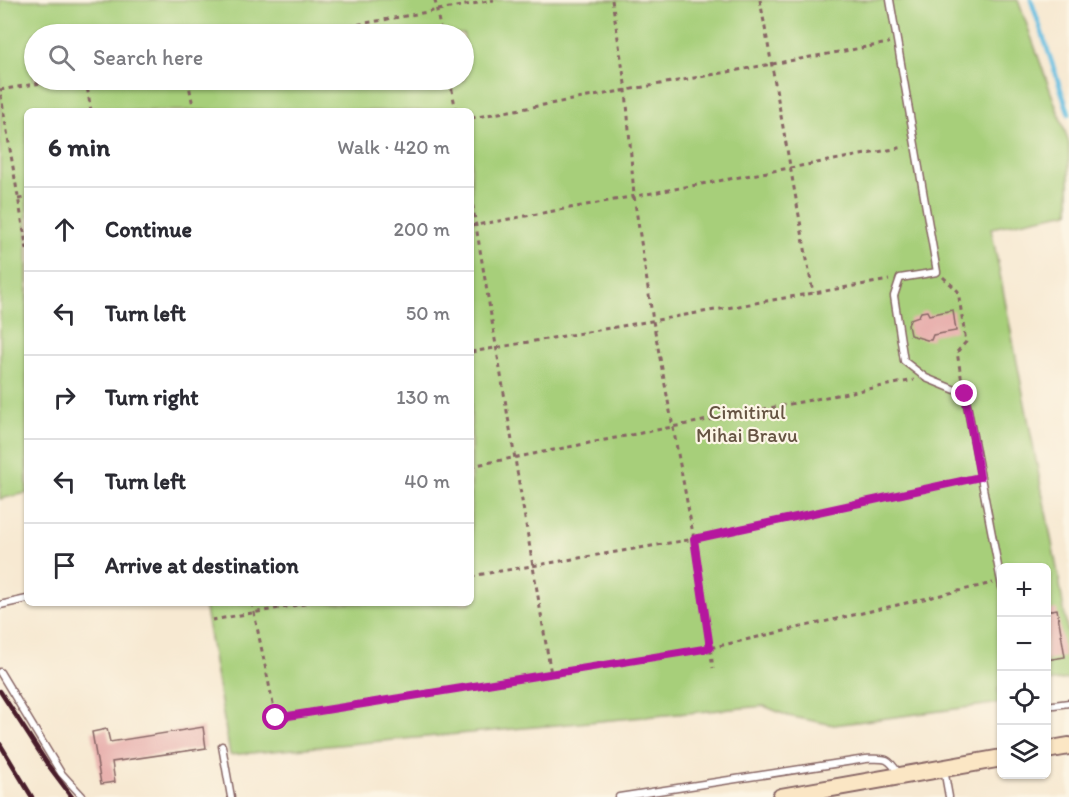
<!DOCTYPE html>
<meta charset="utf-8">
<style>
body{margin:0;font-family:Itim,sans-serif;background:#f7f7f7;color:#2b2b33}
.controls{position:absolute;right:18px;bottom:18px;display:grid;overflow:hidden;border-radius:9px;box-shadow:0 2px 4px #0004}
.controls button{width:54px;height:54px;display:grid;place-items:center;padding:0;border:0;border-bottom:2px solid #e1e1e2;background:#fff;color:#2b2b33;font:30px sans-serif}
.stop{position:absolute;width:18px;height:18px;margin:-14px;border:4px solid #b5179e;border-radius:50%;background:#fff}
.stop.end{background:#b5179e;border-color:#fff;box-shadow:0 2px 6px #0008}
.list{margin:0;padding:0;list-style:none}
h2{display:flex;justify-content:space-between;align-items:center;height:78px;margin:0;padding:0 24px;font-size:26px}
h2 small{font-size:20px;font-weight:400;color:#7c7c81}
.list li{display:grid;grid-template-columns:39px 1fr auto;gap:18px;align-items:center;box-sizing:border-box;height:84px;padding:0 24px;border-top:2px solid #e1e1e2}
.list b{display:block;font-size:22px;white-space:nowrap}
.list em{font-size:20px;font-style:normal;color:#7c7c81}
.icon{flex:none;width:33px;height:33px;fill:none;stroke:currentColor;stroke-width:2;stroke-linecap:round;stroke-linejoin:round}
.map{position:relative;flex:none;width:1069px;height:797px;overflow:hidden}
.search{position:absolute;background:#fff;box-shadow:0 2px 4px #0004;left:24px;top:24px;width:450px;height:66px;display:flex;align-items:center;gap:15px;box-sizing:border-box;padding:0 21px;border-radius:33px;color:#7c7c81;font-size:22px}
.panel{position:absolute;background:#fff;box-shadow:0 2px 4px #0004;left:24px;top:108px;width:450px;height:498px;border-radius:9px}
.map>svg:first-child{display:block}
.green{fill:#a7cf7a;stroke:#787752;stroke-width:1.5;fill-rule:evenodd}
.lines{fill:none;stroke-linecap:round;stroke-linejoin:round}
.stream{stroke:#64bee2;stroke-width:4.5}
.building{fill:#e8b1ae}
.lane-casing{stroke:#876665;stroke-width:9}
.secondary-casing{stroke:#876665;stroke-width:20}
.path{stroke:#876665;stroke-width:3;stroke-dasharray:4.5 4.5;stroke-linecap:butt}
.lane{stroke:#fff;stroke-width:6}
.secondary{stroke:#fbe6c4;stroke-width:16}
.rail{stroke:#4a1f2b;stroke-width:4.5}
.route{stroke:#b5179e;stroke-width:8}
.labels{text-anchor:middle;stroke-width:4.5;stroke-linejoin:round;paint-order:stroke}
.park-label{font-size:20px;fill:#665443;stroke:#fcf5e5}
</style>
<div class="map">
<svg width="1069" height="797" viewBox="0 0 1069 797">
<rect width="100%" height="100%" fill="#fcf5e5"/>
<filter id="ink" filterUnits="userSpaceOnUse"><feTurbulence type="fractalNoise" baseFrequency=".0167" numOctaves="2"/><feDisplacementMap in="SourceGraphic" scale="12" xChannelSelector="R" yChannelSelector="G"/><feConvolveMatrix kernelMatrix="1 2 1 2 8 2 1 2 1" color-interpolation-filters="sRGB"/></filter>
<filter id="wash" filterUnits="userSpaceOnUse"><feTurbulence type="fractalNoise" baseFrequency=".008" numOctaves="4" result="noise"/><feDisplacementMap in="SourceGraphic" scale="24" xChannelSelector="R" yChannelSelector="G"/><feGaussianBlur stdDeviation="1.35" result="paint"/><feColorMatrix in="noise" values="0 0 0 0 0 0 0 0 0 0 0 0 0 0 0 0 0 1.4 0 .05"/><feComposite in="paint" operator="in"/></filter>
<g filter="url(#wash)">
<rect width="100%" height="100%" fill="#f7e9d2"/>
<path class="green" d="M 0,0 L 1018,0 L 1069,143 L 1069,212 L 991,228 L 1059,579 L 1069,642 L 1069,679 L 1047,682 L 1046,568 L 1002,568 L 1002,688 L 998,689 L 1000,703 L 834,725 L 788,716 L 764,706 L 230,755 L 204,603 L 471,603 L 471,111 L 27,111 L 27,493 L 0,499 ZM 34,34 L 464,34 L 464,80 L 34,80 Z"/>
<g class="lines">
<path class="stream" d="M 1031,0 L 1069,114"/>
</g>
<g id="blocks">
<path class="building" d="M 953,310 L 956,331 L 933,335 L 931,340 L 927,340 L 910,335 L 908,325 L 910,319 L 919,316 L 921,312 L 927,311 L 929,315 Z
M 1057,609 L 1065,657 L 1046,660 L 1046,611 Z
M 203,727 L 206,748 L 112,762 L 115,782 L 101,784 L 92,732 L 107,729 L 110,742 Z"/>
</g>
</g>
<g filter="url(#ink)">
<use href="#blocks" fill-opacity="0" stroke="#876665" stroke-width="1.5"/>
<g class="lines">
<defs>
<path id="lane" d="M 890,0 L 937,272 L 900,278 L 894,296 L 904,361 L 926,378 L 965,394 L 1002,587
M 0,605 L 27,599
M 0,672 L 61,773 L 83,797
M 1046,706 L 1069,703
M 222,746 L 231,797
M 944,769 L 949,797
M 619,797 L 866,759 C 886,758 888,757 899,774"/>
<path id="secondary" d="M 1046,750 L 1069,746
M 781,797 L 1002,758"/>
</defs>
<use href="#lane" class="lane-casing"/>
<use href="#secondary" class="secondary-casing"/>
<path class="path" d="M 435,0 L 441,34
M 612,0 L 626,90 L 634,196 L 653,321 L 694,539 L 713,668
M 760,0 L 813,293
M 305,34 L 494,0
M 86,80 L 91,111
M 188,80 L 194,111
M 450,80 L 456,111
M 471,118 L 889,43
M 471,196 L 551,674
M 18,199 L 27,198
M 471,226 L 905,147
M 27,250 L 0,90 L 58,80
M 943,277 L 958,291 L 966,342 L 957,352 L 962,382
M 471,352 L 889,280
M 471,466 L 914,380
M 471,576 L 694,539 L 973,478
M 252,603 L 276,718 L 710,648 L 993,583
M 212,620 L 309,603"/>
<use href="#lane" class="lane"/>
<use href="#secondary" class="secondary"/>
<path class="rail" d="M 0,691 L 48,765 L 72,797
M 0,744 L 32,797"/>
</g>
</g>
<g class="lines" filter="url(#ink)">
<path class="route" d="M 276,718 L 710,648 L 694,539 L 980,477 L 965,394"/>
</g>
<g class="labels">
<g class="park-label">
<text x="747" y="419">Cimitirul<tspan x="747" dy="23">Mihai Bravu</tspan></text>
</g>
</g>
</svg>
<div class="controls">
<button>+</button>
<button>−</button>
<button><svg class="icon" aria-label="locate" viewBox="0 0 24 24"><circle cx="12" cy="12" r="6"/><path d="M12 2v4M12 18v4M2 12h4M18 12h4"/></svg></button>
<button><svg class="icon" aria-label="layers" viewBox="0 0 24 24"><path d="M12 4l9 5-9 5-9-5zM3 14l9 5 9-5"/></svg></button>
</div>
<div class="stop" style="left:276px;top:718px"></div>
<div class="stop end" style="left:965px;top:394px"></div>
<div class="search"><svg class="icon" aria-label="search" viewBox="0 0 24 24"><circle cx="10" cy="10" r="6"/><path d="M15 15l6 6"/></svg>Search here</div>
<section class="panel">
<h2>6 min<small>Walk · 420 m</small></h2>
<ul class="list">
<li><svg class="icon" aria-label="ahead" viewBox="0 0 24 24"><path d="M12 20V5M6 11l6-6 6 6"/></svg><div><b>Continue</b></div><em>200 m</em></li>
<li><svg class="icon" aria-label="left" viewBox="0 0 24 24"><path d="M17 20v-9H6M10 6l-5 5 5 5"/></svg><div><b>Turn left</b></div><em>50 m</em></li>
<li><svg class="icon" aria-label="right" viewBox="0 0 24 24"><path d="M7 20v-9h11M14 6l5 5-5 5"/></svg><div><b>Turn right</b></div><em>130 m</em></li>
<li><svg class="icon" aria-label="left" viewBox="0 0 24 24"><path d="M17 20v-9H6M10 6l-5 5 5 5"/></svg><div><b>Turn left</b></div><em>40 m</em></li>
<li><svg class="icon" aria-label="arrive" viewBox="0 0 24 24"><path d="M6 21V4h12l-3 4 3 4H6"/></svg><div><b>Arrive at destination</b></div></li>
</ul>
</section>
</div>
